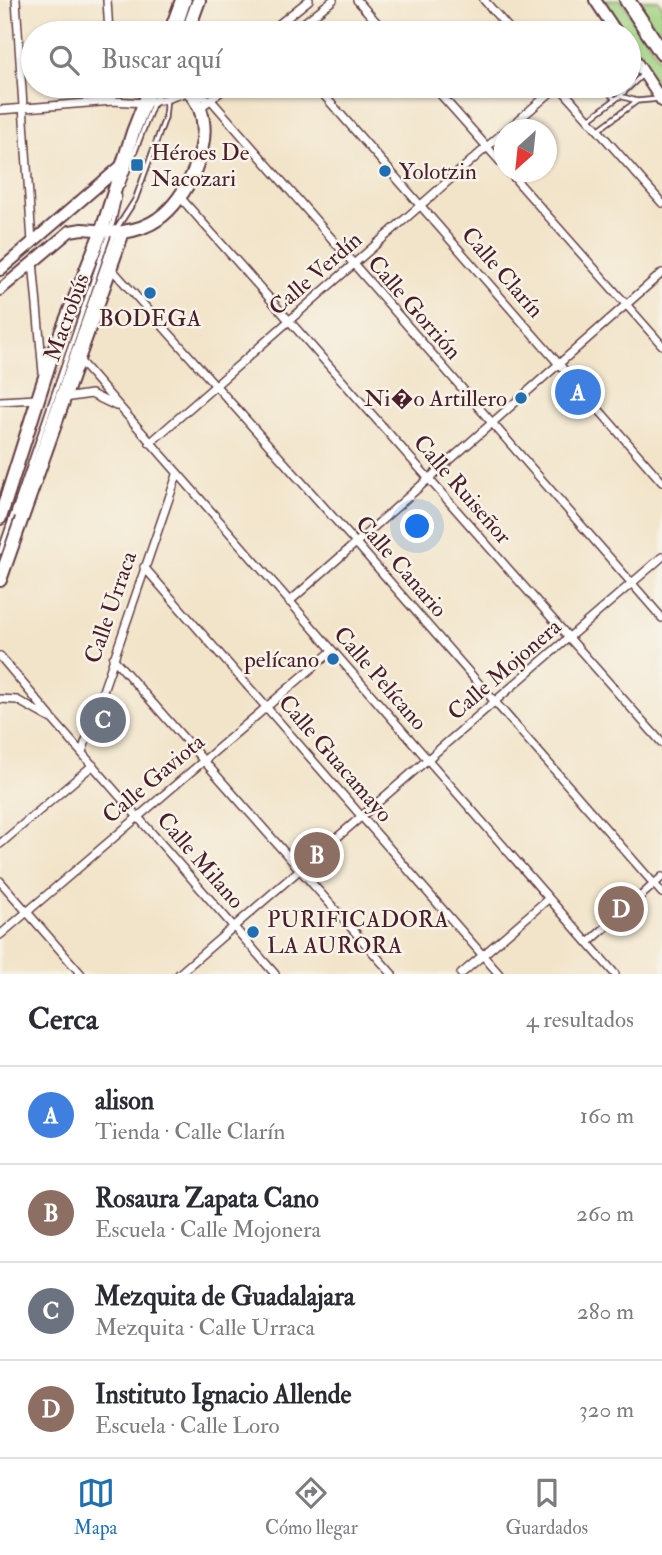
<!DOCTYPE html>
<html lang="es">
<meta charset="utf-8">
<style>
body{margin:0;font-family:"IM FELL Double Pica",serif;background:#f2f2f3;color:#2b2b33}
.compass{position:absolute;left:494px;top:119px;width:63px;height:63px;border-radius:50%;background:#fff;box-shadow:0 2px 5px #0004;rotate:207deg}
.you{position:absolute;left:418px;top:527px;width:24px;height:24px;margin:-18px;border:5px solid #fff;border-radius:50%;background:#1a73e8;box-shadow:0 0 0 10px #1a73e833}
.badge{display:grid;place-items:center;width:46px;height:46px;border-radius:50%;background:#1f6fb2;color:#fff;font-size:23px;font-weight:700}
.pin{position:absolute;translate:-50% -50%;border:4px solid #fff;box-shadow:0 2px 7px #0006}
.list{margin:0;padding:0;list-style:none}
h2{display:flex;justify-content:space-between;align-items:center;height:91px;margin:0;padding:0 28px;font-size:30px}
h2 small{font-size:23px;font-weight:400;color:#7c7c81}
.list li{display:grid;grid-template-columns:46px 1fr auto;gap:21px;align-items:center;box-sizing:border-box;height:98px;padding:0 28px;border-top:2px solid #e1e1e2}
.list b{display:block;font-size:26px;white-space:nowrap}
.list p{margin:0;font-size:23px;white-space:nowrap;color:#7c7c81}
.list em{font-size:23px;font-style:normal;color:#7c7c81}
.icon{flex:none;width:38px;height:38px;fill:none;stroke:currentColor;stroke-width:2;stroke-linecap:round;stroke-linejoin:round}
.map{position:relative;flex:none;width:662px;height:974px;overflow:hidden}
.search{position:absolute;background:#fff;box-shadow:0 2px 5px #0004;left:21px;right:21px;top:21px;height:77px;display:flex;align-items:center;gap:18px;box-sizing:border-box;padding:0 24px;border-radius:38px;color:#7c7c81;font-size:26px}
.sheet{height:483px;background:#fff}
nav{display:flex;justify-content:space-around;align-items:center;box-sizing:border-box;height:98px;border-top:2px solid #e1e1e2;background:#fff;font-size:19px;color:#7c7c81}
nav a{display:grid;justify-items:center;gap:4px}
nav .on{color:#1f6fb2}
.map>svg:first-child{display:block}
.garden{fill:#a0d281;stroke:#757856;stroke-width:2}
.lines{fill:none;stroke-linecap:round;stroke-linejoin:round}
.lane-casing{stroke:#633d43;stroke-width:7}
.street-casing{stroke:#633d43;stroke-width:10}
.secondary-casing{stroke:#633d43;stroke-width:14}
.primary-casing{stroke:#633d43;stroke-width:16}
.highway-casing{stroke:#633d43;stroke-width:18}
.lane{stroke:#fff;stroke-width:3.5}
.street{stroke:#fff;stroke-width:7}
.secondary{stroke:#fff;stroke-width:10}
.primary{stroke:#fff;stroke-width:12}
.highway{stroke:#fff;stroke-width:14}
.poi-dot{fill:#1f6fb2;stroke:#f7f3e8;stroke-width:2.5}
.labels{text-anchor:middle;stroke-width:5;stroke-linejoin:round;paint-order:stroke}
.poi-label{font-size:23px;fill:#4a1f2b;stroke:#f7f3e8;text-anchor:start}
.street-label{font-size:23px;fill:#4a1f2b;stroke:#f7f3e8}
</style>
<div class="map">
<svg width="662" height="974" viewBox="0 0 662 974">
<rect width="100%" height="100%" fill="#f7f3e8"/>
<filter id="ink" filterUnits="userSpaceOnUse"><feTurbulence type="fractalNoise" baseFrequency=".0143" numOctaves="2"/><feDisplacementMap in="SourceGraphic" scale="14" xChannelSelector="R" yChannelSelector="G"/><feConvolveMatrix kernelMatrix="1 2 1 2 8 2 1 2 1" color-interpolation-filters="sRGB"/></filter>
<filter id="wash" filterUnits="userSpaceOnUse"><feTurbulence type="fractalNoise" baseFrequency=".00686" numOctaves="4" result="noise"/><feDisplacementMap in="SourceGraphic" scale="28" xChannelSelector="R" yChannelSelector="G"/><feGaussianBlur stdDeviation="1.57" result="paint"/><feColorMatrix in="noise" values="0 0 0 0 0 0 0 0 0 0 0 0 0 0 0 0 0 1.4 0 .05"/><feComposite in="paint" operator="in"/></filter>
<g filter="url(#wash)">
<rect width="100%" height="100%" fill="#f2e4c9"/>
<path class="garden" d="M 600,0 L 621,0 L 662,63 L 662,93 L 629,43 L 629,33 L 622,33 Z
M 637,0 L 658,0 L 662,6 L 662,39 Z"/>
</g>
<g filter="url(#ink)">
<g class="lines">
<defs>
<path id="lane" d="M 178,33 L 189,0
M 604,86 L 615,100
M 620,96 L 637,101 L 659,99
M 589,119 L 620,96 L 641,76
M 598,130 L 637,101
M 122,185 L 160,86
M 117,228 L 135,200 L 165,118 L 168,86
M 16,515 L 114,235
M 0,552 L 113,222 L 119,196"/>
<path id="street" d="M 16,0 L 32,242
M 107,0 L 109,33
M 357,0 L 386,33
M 484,0 L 513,33
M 268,33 L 309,0
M 291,33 L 333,0
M 112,86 L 113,101
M 316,86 L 662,482
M 433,86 L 504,166
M 559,86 L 662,203
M 193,93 L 211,100 L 662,618
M 200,108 L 228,86
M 0,110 L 113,101 L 145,103 L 166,99 L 206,86
M 507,130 L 558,86
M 509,172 L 662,345
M 180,197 L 662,743
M 33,261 L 43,373
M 110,267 L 356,543 L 662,893
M 78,359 L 615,974
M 64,398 L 91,394 L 116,406
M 0,401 L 37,399
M 150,443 L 504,132
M 144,567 L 499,974
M 289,602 L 662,273
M 0,656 L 51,717
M 113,658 L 392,974
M 0,699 L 17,700 L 53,720 L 275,974
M 82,752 L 177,475
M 0,844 L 93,765
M 0,881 L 81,974
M 0,935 L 332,651
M 588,943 L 662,877
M 179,974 L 662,557
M 461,974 L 548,899"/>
<path id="secondary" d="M 595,0 L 617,33
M 629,51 L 662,101
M 0,270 L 121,166
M 0,290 L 70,231 L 82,229 L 123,232"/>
<path id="primary" d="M 170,33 L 182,0
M 187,33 L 199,0
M 0,518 L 51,358 L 102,230 L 133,132 L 151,86
M 0,580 L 123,232 C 136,230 147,227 158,219 C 187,199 213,144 200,109 C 197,101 190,93 186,86"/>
<path id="highway" d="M 627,0 L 662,53"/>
</defs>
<use href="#lane" class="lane-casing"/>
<use href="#street" class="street-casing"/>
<use href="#secondary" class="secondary-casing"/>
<use href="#primary" class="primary-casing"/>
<use href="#highway" class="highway-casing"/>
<use href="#lane" class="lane"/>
<use href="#street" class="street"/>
<use href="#secondary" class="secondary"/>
<use href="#primary" class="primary"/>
<use href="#highway" class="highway"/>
</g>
</g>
<g class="poi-dot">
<rect x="130" y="158" width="14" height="14" rx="3.5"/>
<circle cx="385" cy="171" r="7"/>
<circle cx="150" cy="293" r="7"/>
<circle cx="521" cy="398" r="7"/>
<circle cx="333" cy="659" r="7"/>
<circle cx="253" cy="932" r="7"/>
</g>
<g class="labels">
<g class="poi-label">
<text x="151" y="160">Héroes De<tspan x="151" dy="26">Nacozari</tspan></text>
<text x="399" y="179">Yolotzin</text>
<text x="150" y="326" text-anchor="middle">BODEGA</text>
<text x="507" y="406" text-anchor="end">Ni�o Artillero</text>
<text x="319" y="667" text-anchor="end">pelícano</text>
<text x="267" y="927">PURIFICADORA<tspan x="267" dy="26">LA AURORA</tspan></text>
</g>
<g class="street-label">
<text transform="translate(503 272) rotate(49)" y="8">Calle Clarín</text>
<text transform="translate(315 273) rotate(-41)" y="8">Calle Verdín</text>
<text transform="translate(415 307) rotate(49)" y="8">Calle Gorrión</text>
<text transform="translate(66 317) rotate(-70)" y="8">Macrobús</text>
<text transform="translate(463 489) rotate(49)" y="8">Calle Ruiseñor</text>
<text transform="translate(402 566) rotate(49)" y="8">Calle Canario</text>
<text transform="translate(110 607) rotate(-71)" y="8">Calle Urraca</text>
<text transform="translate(504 669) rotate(-41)" y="8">Calle Mojonera</text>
<text transform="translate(381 678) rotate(49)" y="8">Calle Pelícano</text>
<text transform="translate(336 758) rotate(49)" y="8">Calle Guacamayo</text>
<text transform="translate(153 778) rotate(-40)" y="8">Calle Gaviota</text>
<text transform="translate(201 860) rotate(49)" y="8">Calle Milano</text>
</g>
</g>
</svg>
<svg class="compass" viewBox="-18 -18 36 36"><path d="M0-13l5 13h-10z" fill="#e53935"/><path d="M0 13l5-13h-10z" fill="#7c7c81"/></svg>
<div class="you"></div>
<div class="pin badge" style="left:578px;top:392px;background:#3f7fe0">A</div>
<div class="pin badge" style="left:317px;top:855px;background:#8d6e63">B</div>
<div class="pin badge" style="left:103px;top:720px;background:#6b7280">C</div>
<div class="pin badge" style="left:621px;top:909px;background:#8d6e63">D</div>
<div class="search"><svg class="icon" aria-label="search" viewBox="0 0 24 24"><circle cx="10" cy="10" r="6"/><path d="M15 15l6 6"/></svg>Buscar aquí</div>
</div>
<section class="sheet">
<h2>Cerca<small>4 resultados</small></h2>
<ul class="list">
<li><span class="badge" style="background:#3f7fe0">A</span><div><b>alison</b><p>Tienda · Calle Clarín</p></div><em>160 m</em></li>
<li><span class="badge" style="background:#8d6e63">B</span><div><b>Rosaura Zapata Cano</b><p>Escuela · Calle Mojonera</p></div><em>260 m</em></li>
<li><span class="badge" style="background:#6b7280">C</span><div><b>Mezquita de Guadalajara</b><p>Mezquita · Calle Urraca</p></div><em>280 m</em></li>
<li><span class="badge" style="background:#8d6e63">D</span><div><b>Instituto Ignacio Allende</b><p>Escuela · Calle Loro</p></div><em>320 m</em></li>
</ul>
</section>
<nav>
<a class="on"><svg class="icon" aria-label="map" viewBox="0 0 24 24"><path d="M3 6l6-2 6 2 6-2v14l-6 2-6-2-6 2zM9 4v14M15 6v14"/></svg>Mapa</a>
<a><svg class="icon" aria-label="directions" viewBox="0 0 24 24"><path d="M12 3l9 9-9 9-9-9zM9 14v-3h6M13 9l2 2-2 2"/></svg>Cómo llegar</a>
<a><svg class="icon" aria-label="saved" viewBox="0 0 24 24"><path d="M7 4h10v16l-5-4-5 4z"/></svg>Guardados</a>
</nav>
